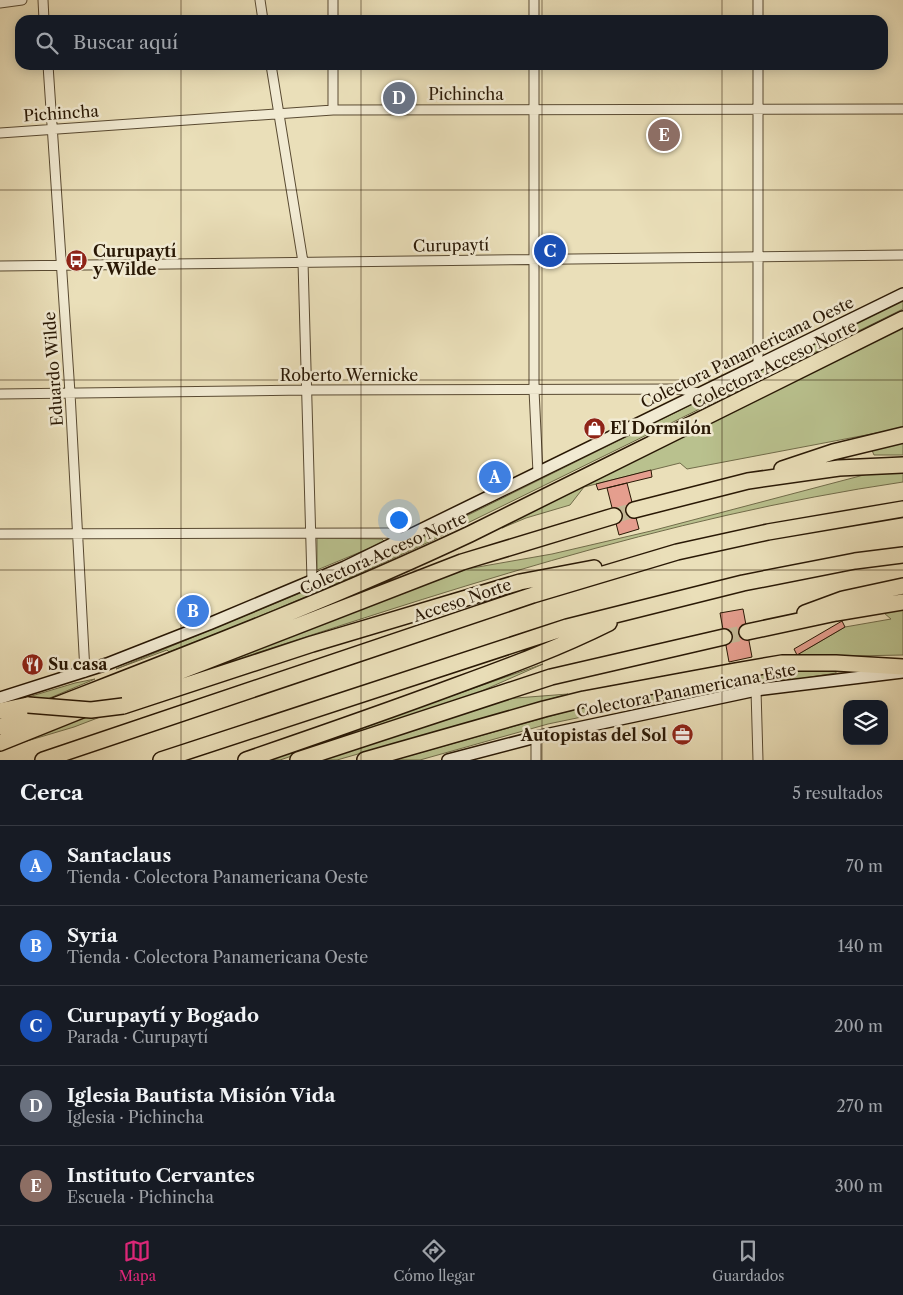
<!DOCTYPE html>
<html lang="es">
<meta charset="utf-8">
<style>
body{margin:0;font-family:"Libre Caslon Text",serif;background:#20242c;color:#f1f3f6}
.controls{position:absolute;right:15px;bottom:15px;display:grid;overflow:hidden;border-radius:10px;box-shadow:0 2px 12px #0003}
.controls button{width:45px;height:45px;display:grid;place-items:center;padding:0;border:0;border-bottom:1px solid #363941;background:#171b24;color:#f1f3f6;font:25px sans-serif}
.you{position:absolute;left:398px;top:519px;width:18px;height:18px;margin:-12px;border:4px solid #fff;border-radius:50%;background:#1a73e8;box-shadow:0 0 0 8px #1a73e833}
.badge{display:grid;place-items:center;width:32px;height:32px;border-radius:50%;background:#db2777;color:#fff;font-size:16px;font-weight:700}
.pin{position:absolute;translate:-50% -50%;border:2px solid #fff;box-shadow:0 1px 5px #0006}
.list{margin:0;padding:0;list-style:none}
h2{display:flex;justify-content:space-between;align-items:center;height:65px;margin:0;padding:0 20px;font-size:21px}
h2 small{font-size:16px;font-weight:400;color:#9ea1a6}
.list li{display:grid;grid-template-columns:32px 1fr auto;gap:15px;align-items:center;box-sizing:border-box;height:80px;padding:0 20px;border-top:1px solid #363941}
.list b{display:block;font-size:19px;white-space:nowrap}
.list p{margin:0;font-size:16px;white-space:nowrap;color:#9ea1a6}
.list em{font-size:16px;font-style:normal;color:#9ea1a6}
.icon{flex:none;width:28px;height:28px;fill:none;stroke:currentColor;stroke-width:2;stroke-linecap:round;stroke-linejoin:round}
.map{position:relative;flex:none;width:903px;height:760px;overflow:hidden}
.search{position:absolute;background:#171b24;box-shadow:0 2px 12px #0003;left:15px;right:15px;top:15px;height:55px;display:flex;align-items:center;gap:12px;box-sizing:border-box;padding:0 18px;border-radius:15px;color:#9ea1a6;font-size:19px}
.sheet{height:465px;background:#171b24}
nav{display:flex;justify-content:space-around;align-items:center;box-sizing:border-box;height:70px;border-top:1px solid #363941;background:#171b24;font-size:14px;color:#9ea1a6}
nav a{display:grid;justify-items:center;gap:2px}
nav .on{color:#db2777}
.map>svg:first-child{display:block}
.green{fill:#b9c18e;stroke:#716c4a}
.building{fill:#e59e8e;stroke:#291805}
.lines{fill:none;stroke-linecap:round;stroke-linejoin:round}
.highway-tunnel{stroke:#c3b795;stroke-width:15;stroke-dasharray:15 8;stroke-linecap:butt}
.street-casing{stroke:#594a32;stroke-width:11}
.secondary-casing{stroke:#291805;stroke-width:14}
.highway-casing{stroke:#291805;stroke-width:18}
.street{stroke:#f1ead2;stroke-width:9}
.secondary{stroke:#f1ead2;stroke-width:11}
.highway{stroke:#eadfb9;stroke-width:15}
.highway-bridge-casing{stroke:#291805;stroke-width:18;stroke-linecap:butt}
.highway-bridge{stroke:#eadfb9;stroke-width:15}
.grid{fill:none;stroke:#291805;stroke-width:1;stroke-opacity:0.55}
.labels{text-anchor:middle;stroke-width:5;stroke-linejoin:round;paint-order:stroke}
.street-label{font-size:16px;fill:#291805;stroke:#f1ead2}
.poi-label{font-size:16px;font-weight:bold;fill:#291805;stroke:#f1ead2;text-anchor:start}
</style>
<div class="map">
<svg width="903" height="760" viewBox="0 0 903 760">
<rect width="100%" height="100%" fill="#eadfb9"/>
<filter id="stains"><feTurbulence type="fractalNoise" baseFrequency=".004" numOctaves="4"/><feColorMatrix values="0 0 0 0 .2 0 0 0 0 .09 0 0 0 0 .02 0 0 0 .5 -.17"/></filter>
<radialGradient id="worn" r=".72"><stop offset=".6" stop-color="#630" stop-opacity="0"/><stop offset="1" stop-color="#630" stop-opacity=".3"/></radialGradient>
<path class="green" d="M 903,300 L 903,309 L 429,542 C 344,581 257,619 169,652 L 167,650 L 116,669 L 363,567 Z
M 903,326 L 903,428 L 687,469 L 680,463 L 584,487 L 570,505 L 526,518 L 502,528 L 542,506 Z
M 903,440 L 903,455 L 874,455 L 871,448 Z
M 879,471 L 903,471 L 903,482 C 665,517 436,594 208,669 L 208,666 L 461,570 L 552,554 L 651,531 Z
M 317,538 L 382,539 L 384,541 L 382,543 L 317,570 Z
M 903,606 L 903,655 L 852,656 L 797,655 L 845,627 L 891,619 L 884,613 Z
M 543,664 L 477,693 L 280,760 L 268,760 Z
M 836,668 L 836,673 L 649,703 L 548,724 L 420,760 L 394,760 L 565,712 L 670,690 L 766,670 Z
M 95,679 L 45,700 L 25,698 L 75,683 Z
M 568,694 L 337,760 L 311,760 L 484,703 L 516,698 Z
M 80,714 L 108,714 L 74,727 L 0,749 Z"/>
<path class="building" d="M 651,470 L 652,477 L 598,490 L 596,484 Z
M 627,483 L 639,529 L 619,535 L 607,488 Z
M 743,609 L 752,657 L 729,662 L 720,613 Z
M 842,621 L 845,627 L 797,655 L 794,649 Z"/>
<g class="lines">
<path class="highway-tunnel" d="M 614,516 L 634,510
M 724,637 L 747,632"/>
<defs>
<path id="street" d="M 43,0 L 44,20
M 260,0 L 263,20
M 333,0 L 333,20
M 534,0 L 534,20
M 0,3 L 22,0
M 758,20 L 758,0
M 48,65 L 70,393 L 85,672
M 271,65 L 303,262 L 312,580
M 333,65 L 333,110
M 534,65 L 534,390 L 538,473
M 758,65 L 758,364
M 0,133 L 333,110 L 903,109
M 0,266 L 903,255
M 0,394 L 306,390 L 680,389 L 698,393
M 0,534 L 388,533 L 403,539
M 756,690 L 758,760
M 536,760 L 536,737"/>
<path id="secondary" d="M 0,698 L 107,664 L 209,624 L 345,567 L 903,294
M 448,760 L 536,737 L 756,690 L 903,672"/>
<path id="highway" d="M 782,469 L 833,452 L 903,435
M 634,510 L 748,481 L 839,468 L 903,465
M 805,613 L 843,599 L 903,586
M 747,632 L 836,613 L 903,602
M 123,706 L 312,644 L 520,582 L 594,568
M 0,711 L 28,705
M 0,727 C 158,665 317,606 470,534 L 903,319
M 0,743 L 127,692 L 462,562 L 614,516
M 43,760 L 533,595 L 677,552 L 768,532 L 903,509
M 161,760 L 567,627 L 743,583 L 855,561 L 903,555
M 246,760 C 316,736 385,712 455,686 C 507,667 559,648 609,623
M 298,760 L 551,677 L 724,637
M 365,760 L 544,709 L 584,699 L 735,671 L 782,663 L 836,663 L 903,667"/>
</defs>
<use href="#street" class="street-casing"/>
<use href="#secondary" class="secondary-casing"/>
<use href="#highway" class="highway-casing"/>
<use href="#street" class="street"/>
<use href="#secondary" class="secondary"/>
<use href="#highway" class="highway"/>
<defs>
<path id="highway-bridge" d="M 28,705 L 91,710 L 123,706"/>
</defs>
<use href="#highway-bridge" class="highway-bridge-casing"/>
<use href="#highway-bridge" class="highway-bridge"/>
</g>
<path class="grid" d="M 181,0 L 181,20M 361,0 L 361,20M 542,0 L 542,20M 722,0 L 722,20M 181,65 L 181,760M 361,65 L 361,760M 542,65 L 542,760M 722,65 L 722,760M 0,190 L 903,190M 0,380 L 903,380M 0,570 L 903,570"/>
<defs>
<symbol id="bus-disc" viewBox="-11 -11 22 22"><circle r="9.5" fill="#8f2418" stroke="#f1ead2"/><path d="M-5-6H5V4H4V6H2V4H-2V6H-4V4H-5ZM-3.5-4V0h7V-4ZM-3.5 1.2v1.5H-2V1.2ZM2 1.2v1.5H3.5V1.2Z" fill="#fff"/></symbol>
<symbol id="shop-disc" viewBox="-11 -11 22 22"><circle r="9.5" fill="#8f2418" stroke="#f1ead2"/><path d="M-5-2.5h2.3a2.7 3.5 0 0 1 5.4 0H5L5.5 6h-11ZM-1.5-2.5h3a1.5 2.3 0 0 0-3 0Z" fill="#fff"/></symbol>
<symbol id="restaurant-disc" viewBox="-11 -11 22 22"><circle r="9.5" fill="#8f2418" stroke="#f1ead2"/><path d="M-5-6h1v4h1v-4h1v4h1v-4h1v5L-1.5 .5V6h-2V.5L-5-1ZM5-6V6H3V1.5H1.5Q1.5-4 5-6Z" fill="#fff"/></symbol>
<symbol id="office-disc" viewBox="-11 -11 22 22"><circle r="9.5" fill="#8f2418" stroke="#f1ead2"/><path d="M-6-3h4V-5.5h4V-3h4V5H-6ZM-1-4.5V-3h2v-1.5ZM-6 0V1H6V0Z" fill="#fff"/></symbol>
</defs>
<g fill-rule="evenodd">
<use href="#bus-disc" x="64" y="248" width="25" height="25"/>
<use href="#shop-disc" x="582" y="416" width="25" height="25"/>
<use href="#restaurant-disc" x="20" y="652" width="25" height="25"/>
<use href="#office-disc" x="670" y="722" width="25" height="25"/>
</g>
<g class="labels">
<g class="street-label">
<text x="466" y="100">Pichincha</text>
<text transform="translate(61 113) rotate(-4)" y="6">Pichincha</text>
<text transform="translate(451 245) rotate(-1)" y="6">Curupaytí</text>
<text transform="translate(747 352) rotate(-26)" y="6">Colectora Panamericana Oeste</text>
<text transform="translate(774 364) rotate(-26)" y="6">Colectora Acceso Norte</text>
<text transform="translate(53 369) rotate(-94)" y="6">Eduardo Wilde</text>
<text x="349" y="381">Roberto Wernicke</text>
<text transform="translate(383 553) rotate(-24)" y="6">Colectora Acceso Norte</text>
<text transform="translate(462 600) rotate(-19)" y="6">Acceso Norte</text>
<text transform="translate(686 690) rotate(-11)" y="6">Colectora Panamericana Este</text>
</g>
<g class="poi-label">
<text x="93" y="257">Curupaytí<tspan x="93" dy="18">y Wilde</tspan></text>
<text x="610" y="434">El Dormilón</text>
<text x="48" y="670">Su casa</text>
<text x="667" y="741" text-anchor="end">Autopistas del Sol</text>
</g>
</g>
<rect width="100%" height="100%" filter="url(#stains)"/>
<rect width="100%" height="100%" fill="url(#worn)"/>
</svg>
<div class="controls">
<button><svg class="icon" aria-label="layers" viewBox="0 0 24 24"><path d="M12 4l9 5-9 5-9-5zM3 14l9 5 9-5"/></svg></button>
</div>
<div class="you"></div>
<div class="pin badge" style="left:495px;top:477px;background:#3f7fe0">A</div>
<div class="pin badge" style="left:193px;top:611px;background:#3f7fe0">B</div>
<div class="pin badge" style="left:550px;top:251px;background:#1a4fb4">C</div>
<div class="pin badge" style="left:399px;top:98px;background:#6b7280">D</div>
<div class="pin badge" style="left:664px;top:135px;background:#8d6e63">E</div>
<div class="search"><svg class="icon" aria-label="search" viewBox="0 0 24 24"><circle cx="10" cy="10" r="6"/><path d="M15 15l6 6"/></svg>Buscar aquí</div>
</div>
<section class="sheet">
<h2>Cerca<small>5 resultados</small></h2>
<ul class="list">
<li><span class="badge" style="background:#3f7fe0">A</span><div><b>Santaclaus</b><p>Tienda · Colectora Panamericana Oeste</p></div><em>70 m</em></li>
<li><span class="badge" style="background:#3f7fe0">B</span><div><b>Syria</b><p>Tienda · Colectora Panamericana Oeste</p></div><em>140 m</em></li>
<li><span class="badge" style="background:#1a4fb4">C</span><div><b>Curupaytí y Bogado</b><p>Parada · Curupaytí</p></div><em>200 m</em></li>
<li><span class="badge" style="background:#6b7280">D</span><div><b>Iglesia Bautista Misión Vida</b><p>Iglesia · Pichincha</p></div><em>270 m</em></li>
<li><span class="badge" style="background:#8d6e63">E</span><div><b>Instituto Cervantes</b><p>Escuela · Pichincha</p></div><em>300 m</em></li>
</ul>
</section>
<nav>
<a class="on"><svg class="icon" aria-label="map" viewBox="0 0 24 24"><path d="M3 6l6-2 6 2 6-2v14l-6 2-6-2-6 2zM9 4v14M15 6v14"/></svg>Mapa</a>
<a><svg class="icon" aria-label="directions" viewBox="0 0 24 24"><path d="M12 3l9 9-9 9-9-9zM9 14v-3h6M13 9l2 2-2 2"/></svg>Cómo llegar</a>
<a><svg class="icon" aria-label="saved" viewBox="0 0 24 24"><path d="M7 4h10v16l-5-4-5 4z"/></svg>Guardados</a>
</nav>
